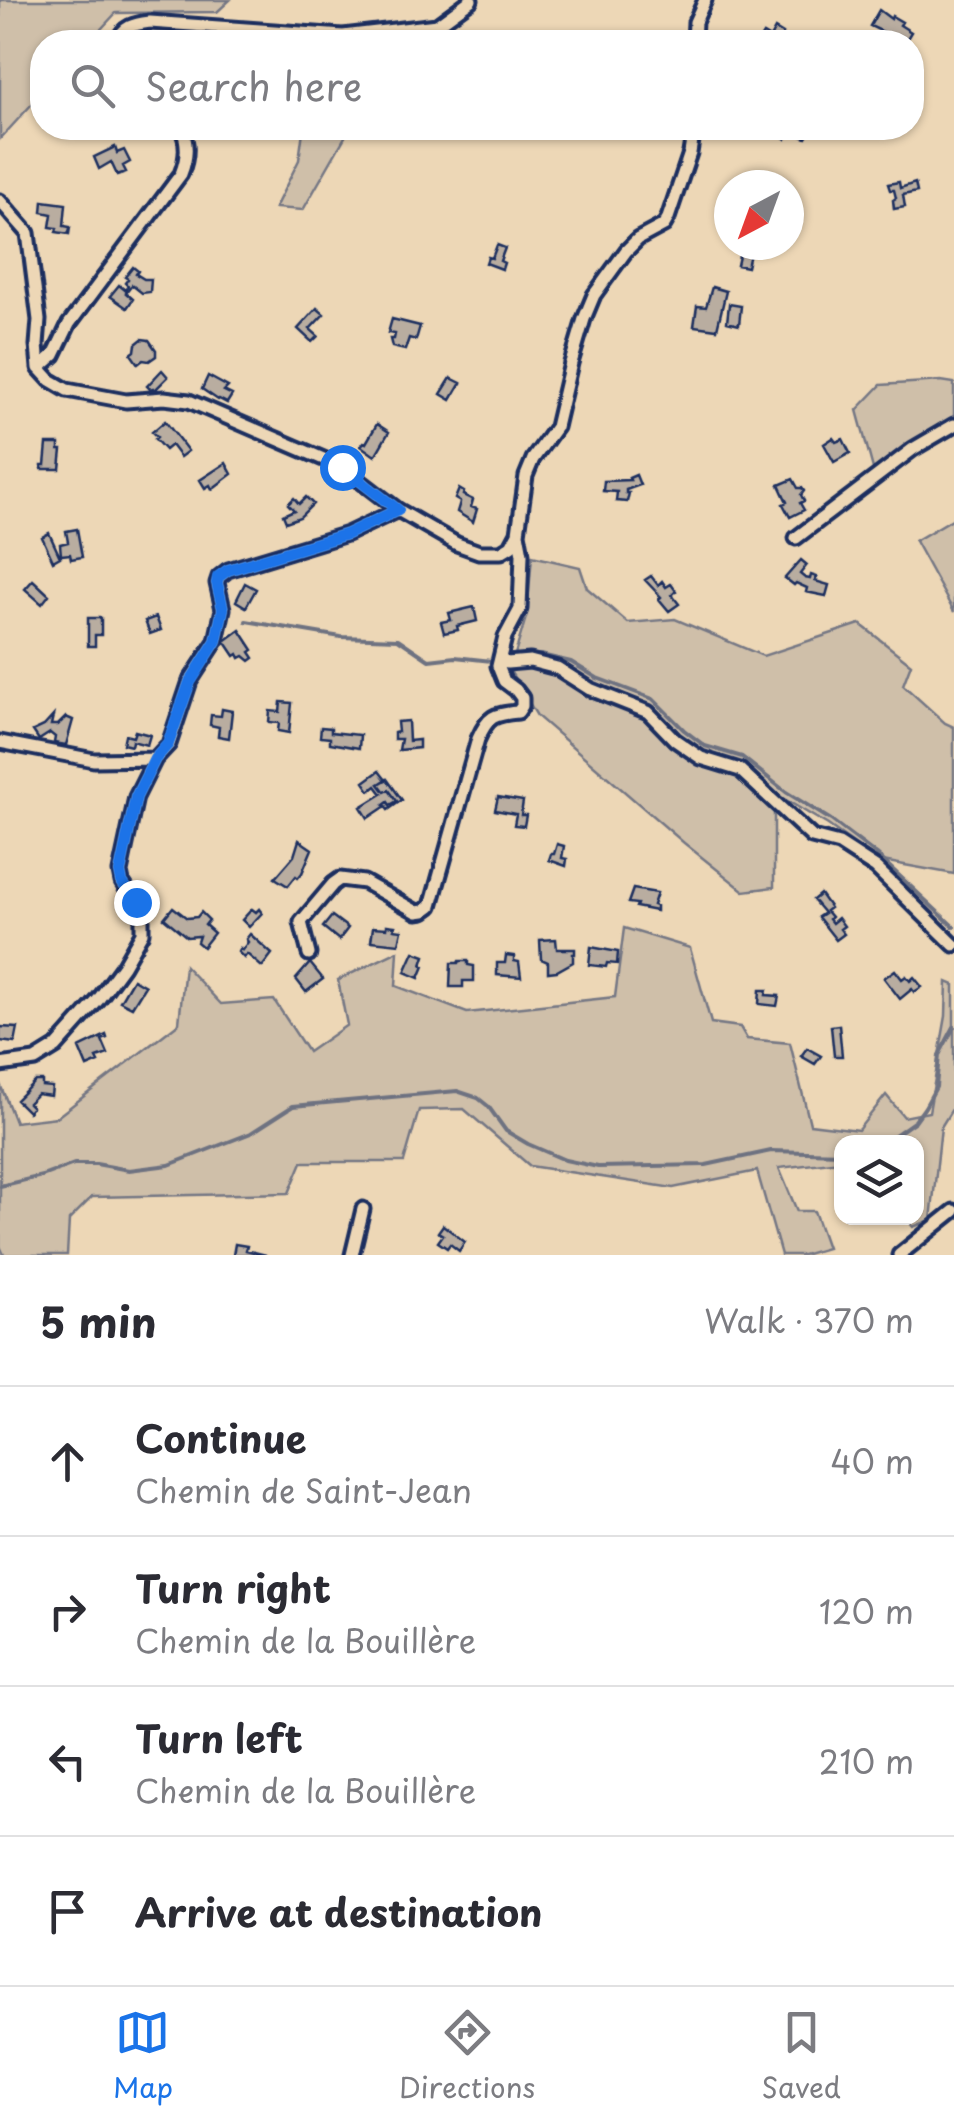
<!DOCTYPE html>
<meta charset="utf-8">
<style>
body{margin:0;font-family:"Playpen Sans",sans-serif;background:#f7f7f7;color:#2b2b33}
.controls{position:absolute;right:30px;bottom:30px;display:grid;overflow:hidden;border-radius:20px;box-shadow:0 2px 8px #0004}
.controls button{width:90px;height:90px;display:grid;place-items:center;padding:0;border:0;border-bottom:2px solid #e1e1e2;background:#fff;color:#2b2b33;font:50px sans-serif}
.compass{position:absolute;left:714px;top:170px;width:90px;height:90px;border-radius:50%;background:#fff;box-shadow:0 2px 8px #0004;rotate:221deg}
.stop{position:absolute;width:30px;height:30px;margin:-22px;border:8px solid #1a73e8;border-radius:50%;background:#fff}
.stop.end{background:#1a73e8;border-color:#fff;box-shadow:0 2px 10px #0008}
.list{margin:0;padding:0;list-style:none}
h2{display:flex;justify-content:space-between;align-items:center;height:130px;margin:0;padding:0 40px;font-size:42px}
h2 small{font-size:32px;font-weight:400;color:#7c7c81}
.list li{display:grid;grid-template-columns:65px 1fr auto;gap:30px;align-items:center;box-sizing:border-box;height:150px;padding:0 40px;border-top:2px solid #e1e1e2}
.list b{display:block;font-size:38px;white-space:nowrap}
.list p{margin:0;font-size:32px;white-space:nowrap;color:#7c7c81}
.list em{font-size:32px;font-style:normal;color:#7c7c81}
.icon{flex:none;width:55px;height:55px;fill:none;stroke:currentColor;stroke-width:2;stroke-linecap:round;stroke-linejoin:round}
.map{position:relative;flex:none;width:954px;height:1255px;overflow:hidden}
.search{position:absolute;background:#fff;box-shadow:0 2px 8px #0004;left:30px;right:30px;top:30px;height:110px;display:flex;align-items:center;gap:25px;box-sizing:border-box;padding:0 35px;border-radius:40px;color:#7c7c81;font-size:38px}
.sheet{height:730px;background:#fff}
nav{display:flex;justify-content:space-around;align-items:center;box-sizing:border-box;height:140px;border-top:2px solid #e1e1e2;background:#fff;font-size:28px;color:#7c7c81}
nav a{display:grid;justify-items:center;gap:5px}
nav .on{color:#1a73e8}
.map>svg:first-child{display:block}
.green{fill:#cfbfa9;stroke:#757784;stroke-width:2.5}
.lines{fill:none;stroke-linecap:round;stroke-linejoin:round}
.stream{stroke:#6e7281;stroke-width:4}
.building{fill:#b9ada0;stroke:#1b2f5e;stroke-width:2.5}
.street-casing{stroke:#1b2f5e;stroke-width:19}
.street{stroke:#edd7b6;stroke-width:11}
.route{stroke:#1a73e8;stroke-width:12}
</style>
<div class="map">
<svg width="954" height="1255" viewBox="0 0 954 1255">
<rect width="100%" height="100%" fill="#edd7b6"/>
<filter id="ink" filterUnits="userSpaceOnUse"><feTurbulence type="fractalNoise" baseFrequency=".01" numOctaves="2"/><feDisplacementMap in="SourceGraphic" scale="20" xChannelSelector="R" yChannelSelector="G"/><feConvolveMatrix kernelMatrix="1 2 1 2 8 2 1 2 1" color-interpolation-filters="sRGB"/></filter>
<g filter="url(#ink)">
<path class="green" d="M 0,0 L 230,0 L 217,12 L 116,13 L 89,42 L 42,42 L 42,93 L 0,139 Z
M 305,128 L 350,128 L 303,210 L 275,208 L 299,160 L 303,131 Z
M 941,381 L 954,383 L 954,434 L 875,476 L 857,410 L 881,385 Z
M 954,518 L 954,612 L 915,541 Z
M 532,556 L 580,567 L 587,588 L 628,623 L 675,619 L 763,656 L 860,624 L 911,664 L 903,685 L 945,723 L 954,727 L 954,874 L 877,860 L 828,825 L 779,796 L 774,803 L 774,887 L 744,891 L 684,843 L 537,716 L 510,671 L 527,614 Z
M 624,928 L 690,948 L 711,1023 L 740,1027 L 747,1039 L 790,1043 L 810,1124 L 858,1130 L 886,1095 L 904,1117 L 929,1112 L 946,1016 L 947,982 L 954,985 L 954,1106 L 941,1127 L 931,1220 L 913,1227 L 906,1218 L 916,1218 L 916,1142 L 842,1142 L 841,1161 L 779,1168 L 797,1211 L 814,1211 L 827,1248 L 803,1255 L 781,1255 L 757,1171 L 673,1188 L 530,1166 L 464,1109 L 419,1110 L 404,1162 L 302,1162 L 289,1193 L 92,1197 L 69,1220 L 67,1255 L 4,1255 L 0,1246 L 0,1084 L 15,1122 L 57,1117 L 179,1023 L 185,966 L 221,1004 L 274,1000 L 308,1052 L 347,1025 L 338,980 L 398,951 L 396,986 L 467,1013 L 615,997 Z"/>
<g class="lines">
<path class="stream" d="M 246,621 L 341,637 L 398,639 L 429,660 L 455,657 L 492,661
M 509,656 L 541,655 L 571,662 L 597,678 L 653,699 L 684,730 L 705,746 L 742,757 L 786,792 L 831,820 L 877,855 L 954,927
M 885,1142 L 915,1121 L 925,1107 L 936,1087 L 939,1055 L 954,1027
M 0,1186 L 42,1176 L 74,1164 L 96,1164 L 129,1170 L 169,1165 L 251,1133 L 293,1106 L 457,1091 L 478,1098 L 488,1106 L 506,1131 L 528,1144 L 565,1160 L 598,1167 L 706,1165 L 771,1151 L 842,1153"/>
</g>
<path class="building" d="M 879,10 L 891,19 L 892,16 L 902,22 L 900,25 L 911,32 L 905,42 L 893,42 L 894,38 L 889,35 L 887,38 L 881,34 L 883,32 L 870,26 Z
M 775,29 L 783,34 L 782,36 L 792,42 L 758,42 L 763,34 L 770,38 Z
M 780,128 L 812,128 L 806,138 L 790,131 L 786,139 L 777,133 Z
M 115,147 L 117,153 L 124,150 L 130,162 L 123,166 L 126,172 L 117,175 L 111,162 L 99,169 L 94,157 Z
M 899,182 L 900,188 L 915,183 L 917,192 L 903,195 L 905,207 L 894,209 L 893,200 L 896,198 L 894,190 L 890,190 L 888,184 Z
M 43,201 L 66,204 L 64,226 L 70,227 L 69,234 L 56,232 L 57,228 L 50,227 L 52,214 L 42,212 Z
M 497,245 L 505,248 L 500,261 L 504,263 L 502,269 L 486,263 L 488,257 L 492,258 Z
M 741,247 L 751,249 L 747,267 L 737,265 Z
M 133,267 L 138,271 L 136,274 L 144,279 L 151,279 L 150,292 L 142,293 L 132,285 L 126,293 L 133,299 L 127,308 L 110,296 L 119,285 L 125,290 L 128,286 L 125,283 L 128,279 L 125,277 Z
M 712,287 L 726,291 L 717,329 L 694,326 L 697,306 L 706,307 Z
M 729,304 L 741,306 L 739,325 L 727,322 Z
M 317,308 L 324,314 L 310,329 L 318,336 L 312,342 L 298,329 Z
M 392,319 L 420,326 L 416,340 L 409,338 L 405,350 L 392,347 L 390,339 L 394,339 L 395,334 L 388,333 Z
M 142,339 L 149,340 L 156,350 L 156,356 L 149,361 L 143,360 L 138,364 L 131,354 L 135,351 L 136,344 Z
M 162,370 L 168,377 L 155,390 L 153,388 L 150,389 L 147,386 Z
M 208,376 L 228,387 L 224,391 L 232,395 L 227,403 L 219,399 L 218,400 L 202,389 Z
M 451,378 L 461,383 L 451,400 L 441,394 Z
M 165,421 L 188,451 L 180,457 L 171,445 L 165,450 L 155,439 L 157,437 L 152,432 Z
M 377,424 L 389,432 L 375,456 L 361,446 L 364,442 L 366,443 Z
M 833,438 L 836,442 L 843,439 L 850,453 L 834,462 L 824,444 Z
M 47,444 L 59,444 L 59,450 L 62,450 L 60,469 L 42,469 L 42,465 L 45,465 Z
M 226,463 L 232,474 L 212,489 L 210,485 L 205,488 L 200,480 Z
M 636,475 L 640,485 L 626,490 L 626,493 L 629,493 L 627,502 L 616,501 L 617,492 L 603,491 L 604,481 L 630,480 L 629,478 Z
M 793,479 L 798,488 L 802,488 L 804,491 L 801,495 L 804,501 L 800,503 L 804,510 L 790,517 L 783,504 L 787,502 L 779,485 Z
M 459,489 L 464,492 L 463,495 L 473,500 L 471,507 L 477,509 L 473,522 L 457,512 L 460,502 L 455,499 Z
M 306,497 L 313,504 L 300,517 L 286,522 L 283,515 L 294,510 L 288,504 L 294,498 L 299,504 Z
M 77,529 L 82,557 L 71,559 L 70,554 L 61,555 L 60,544 L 68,542 L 66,531 Z
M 49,533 L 60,557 L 53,561 L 42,537 Z
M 801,560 L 807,565 L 800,574 L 805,578 L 810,579 L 811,575 L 817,577 L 815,581 L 829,585 L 826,596 L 806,592 L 807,588 L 796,583 L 794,585 L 785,578 Z
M 651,576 L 658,585 L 662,581 L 666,587 L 671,584 L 676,591 L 672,595 L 679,604 L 669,611 L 659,599 L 661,597 L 645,580 Z
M 33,580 L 49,595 L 42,604 L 25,589 Z
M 245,583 L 256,589 L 246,607 L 236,601 Z
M 474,607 L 477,621 L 457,626 L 458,630 L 444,633 L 441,622 L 451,620 L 449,613 Z
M 156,617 L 161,630 L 150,634 L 145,621 Z
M 88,618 L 101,618 L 101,635 L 95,635 L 95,646 L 88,646 Z
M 240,630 L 253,650 L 250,652 L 254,658 L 250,661 L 244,656 L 240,658 L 238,654 L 235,656 L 225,641 Z
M 281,702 L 292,703 L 289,733 L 278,731 L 279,723 L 269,722 L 270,711 L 280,712 Z
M 222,709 L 232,711 L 229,738 L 218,736 L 219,727 L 210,725 L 211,715 L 221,716 Z
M 53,716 L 51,725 L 58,725 L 66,717 L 73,720 L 66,745 L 54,743 L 55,737 L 50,733 L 39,740 L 33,731 L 44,726 Z
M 408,721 L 409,741 L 419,740 L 419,748 L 399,750 L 401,739 L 394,739 L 394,733 L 398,732 L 397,722 Z
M 321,727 L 331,728 L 331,732 L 360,735 L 359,748 L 330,743 L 330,738 L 320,737 Z
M 135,731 L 150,735 L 147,745 L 132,741 L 131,746 L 123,744 L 125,735 L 133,737 Z
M 379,771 L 386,780 L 379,784 L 385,792 L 389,790 L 397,801 L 390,805 L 388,802 L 384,805 L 386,806 L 368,818 L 361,807 L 382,794 L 376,786 L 370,791 L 364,782 Z
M 387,779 L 402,800 L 388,810 L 384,805 L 388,802 L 390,805 L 397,801 L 389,790 L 385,792 L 379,784 Z
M 498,797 L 523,801 L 521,815 L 526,815 L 524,826 L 514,825 L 516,814 L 495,810 Z
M 299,840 L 312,849 L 302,873 L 298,878 L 296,876 L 288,886 L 275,878 L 294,856 Z
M 557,844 L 564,846 L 562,858 L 567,859 L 566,866 L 549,860 L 551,854 L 554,854 Z
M 633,889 L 657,893 L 653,905 L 656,906 L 656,911 L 636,907 L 637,904 L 628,903 Z
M 820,894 L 830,908 L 826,911 L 831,917 L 829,919 L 832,923 L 838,918 L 844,926 L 840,929 L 844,934 L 836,940 L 818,917 L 824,913 L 813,900 Z
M 173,907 L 187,918 L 197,917 L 201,912 L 209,920 L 205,925 L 214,933 L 203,947 L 197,942 L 199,936 L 187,937 L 164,918 Z
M 252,909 L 256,912 L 259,909 L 262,913 L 249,927 L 242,920 Z
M 332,916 L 348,928 L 339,940 L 323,927 Z
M 387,925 L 395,926 L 394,929 L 402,930 L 399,944 L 371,941 L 373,927 L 387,928 Z
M 250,934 L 272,954 L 262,967 L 247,954 L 244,958 L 238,952 L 240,948 L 242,950 L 248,942 L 246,939 Z
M 556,939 L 557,949 L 575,949 L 575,954 L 573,954 L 573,962 L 557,971 L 548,972 L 548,962 L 541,959 L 540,940 Z
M 591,947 L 618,952 L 617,964 L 607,963 L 606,967 L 589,965 Z
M 414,952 L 425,956 L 422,965 L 424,966 L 419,978 L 405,972 Z
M 506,955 L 514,956 L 514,961 L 519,962 L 521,977 L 497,975 L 497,963 L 505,963 Z
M 459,961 L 468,961 L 468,965 L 474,966 L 474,981 L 463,981 L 463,987 L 450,987 L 451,963 L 458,963 Z
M 310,963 L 323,979 L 306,992 L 296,979 Z
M 895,970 L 902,979 L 906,976 L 910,981 L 914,977 L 922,987 L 914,992 L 912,989 L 900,999 L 884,978 Z
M 133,979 L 145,986 L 132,1007 L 120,1001 Z
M 760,990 L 767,990 L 766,995 L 779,996 L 777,1006 L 759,1004 Z
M 839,1025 L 842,1056 L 834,1056 L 831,1026 Z
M 0,1027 L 18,1028 L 15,1043 L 0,1041 Z
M 106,1035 L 107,1038 L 102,1040 L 108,1054 L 97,1058 L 99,1062 L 87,1067 L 79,1048 Z
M 807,1048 L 821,1056 L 815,1064 L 801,1056 Z
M 35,1081 L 42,1081 L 42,1086 L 52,1087 L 51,1096 L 37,1094 L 28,1103 L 32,1107 L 28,1112 L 16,1100 Z
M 443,1225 L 465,1242 L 459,1251 L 450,1244 L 447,1248 L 438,1242 L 443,1235 L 438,1232 Z
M 235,1244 L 247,1246 L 246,1250 L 266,1255 L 233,1255 Z"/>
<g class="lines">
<defs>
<path id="street" d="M 117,42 C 123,26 134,24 150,22 L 343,36 L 437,25 L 471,0
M 694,42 L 695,22 L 705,0
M 0,201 L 28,233 L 39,320 L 37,345 L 39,368
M 39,368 L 50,380 L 67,390 L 126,401 L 164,398 L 189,401 L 342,467 L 398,510 L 457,544 L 479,552 L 501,552 L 511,546 L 518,533
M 39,368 L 54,355 L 69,324 L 181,174 C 187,159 189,143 181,128
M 796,538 L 913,449 L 954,425
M 500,659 L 507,663 L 530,661 L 557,668 L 590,689 L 648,712 L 675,740 L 701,758 L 740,770 L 812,837 L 839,844 L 876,868 L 954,945
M 0,742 L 94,760 L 155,759
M 309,954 L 301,922 L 333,884 L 340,879 L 364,882 L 417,912 L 424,911 L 431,906 L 478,739 C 488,716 494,714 518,712 L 522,706 L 522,698 L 516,690 L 504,681 L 498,666 L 505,637 L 520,609 L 522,554 L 518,533 L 526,476 L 533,459 L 556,427 L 571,363 L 584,319 L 594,295 L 626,251 L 638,239 L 664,225 L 668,218 L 690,153 L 694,128
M 0,1065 L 35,1060 L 56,1047 L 98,1000 L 123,966 L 142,933 L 142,918 L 135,902 L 122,882 L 120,872 L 136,797 L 155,759 L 169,744 L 190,681 L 216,641 L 223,609 L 217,583 L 219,577 L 228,570 L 347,534 L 398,510
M 352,1255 L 363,1209
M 899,1255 L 954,1211"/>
</defs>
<use href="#street" class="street-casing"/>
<use href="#street" class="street"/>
</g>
</g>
<g class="lines" filter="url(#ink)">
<path class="route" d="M 136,902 L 122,882 L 120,872 L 136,797 L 155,759 L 168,744 L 190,682 L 216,641 L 223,609 L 217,583 L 218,577 L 228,570 L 347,534 L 398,510 L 342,467"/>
</g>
</svg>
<div class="controls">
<button><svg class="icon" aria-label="layers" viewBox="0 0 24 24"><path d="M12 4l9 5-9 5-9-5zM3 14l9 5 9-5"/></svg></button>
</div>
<svg class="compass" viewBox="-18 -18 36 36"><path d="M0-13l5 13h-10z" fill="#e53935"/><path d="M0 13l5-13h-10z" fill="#7c7c81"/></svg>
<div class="stop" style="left:342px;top:467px"></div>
<div class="stop end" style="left:136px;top:902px"></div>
<div class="search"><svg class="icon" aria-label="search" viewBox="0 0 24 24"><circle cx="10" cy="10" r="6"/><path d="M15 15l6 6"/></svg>Search here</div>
</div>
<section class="sheet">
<h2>5 min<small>Walk · 370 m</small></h2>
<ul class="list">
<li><svg class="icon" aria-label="ahead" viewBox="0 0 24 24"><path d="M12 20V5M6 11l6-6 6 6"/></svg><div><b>Continue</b><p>Chemin de Saint-Jean</p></div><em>40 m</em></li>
<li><svg class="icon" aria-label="right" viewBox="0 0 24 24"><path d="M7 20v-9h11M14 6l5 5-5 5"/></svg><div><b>Turn right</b><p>Chemin de la Bouillère</p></div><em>120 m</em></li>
<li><svg class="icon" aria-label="left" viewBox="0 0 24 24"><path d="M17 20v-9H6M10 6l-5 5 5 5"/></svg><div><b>Turn left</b><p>Chemin de la Bouillère</p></div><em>210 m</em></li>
<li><svg class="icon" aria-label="arrive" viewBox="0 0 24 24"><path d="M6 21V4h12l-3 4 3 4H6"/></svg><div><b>Arrive at destination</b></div></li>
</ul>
</section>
<nav>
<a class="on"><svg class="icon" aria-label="map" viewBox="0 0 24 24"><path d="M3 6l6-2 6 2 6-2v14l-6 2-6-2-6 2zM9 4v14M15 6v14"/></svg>Map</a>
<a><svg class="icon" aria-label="directions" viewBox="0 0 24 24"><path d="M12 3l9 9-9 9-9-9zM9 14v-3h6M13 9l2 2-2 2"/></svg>Directions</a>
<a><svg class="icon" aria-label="saved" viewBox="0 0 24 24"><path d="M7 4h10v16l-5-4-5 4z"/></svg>Saved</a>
</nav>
